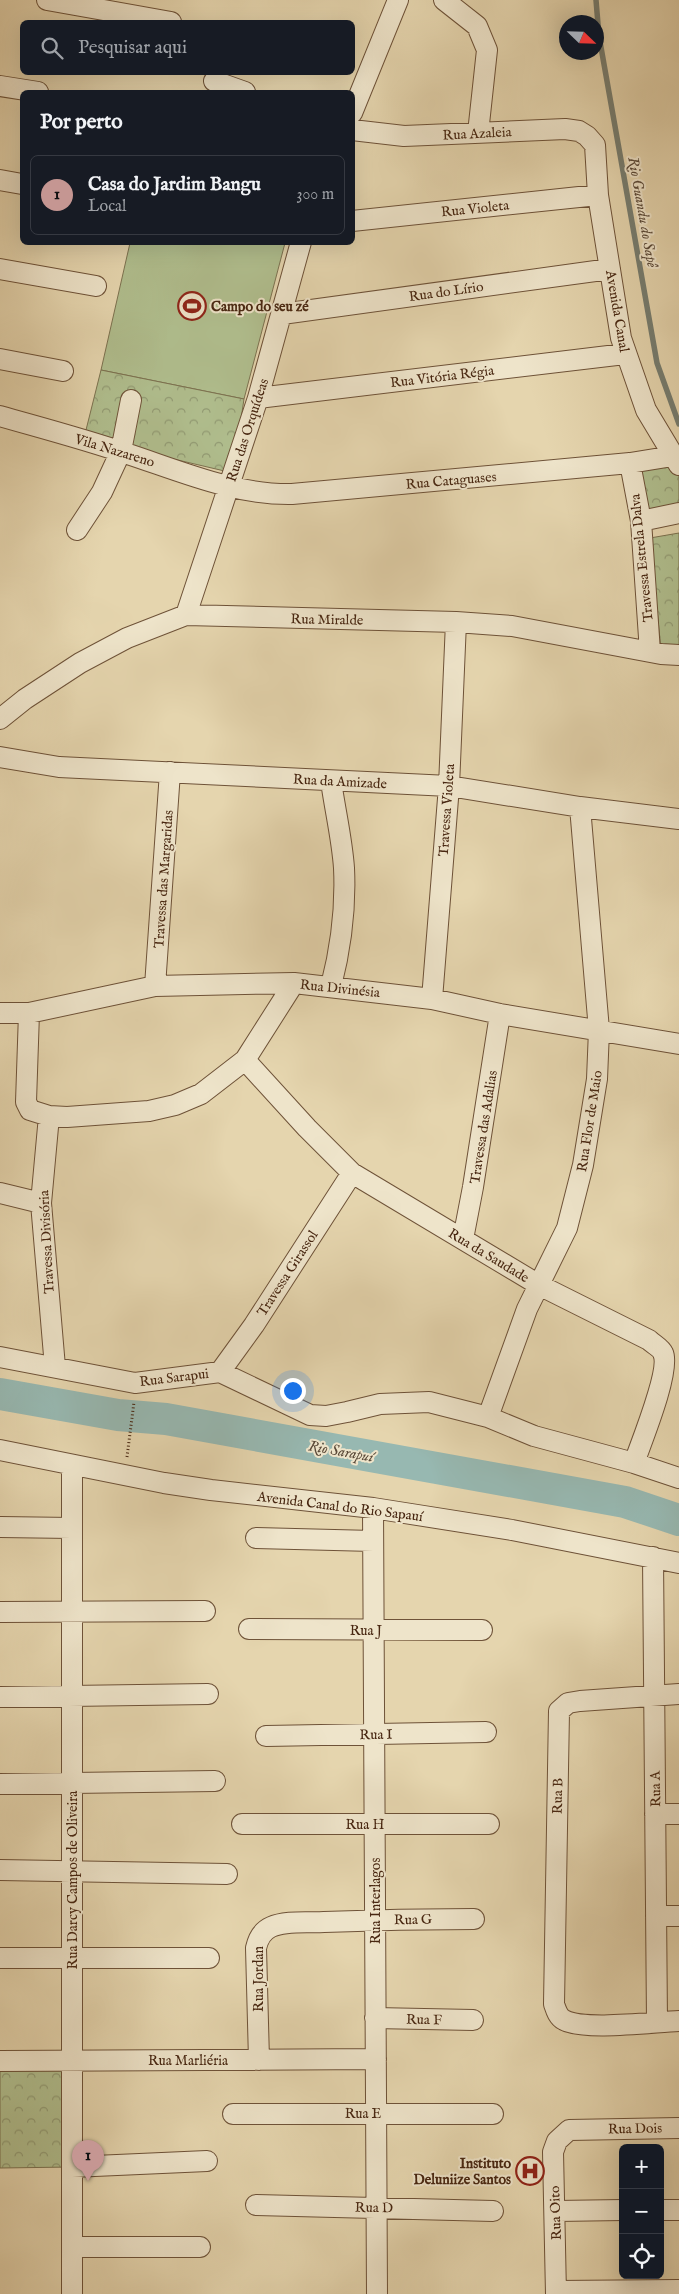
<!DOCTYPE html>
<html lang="pt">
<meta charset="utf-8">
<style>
body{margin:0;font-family:"IM FELL English",serif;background:#242831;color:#f1f3f6}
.controls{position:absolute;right:15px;bottom:15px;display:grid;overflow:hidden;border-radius:8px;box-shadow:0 5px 20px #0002}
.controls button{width:45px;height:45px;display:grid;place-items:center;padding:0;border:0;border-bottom:1px solid #363941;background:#171b24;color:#f1f3f6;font:25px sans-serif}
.compass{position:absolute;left:559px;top:15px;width:45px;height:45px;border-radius:50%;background:#171b24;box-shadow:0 5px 20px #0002;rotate:113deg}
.you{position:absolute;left:292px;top:1390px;width:18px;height:18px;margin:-12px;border:4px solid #fff;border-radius:50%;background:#1a73e8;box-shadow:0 0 0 8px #1a73e833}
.badge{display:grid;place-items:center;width:32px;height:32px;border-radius:50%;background:#c59692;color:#111;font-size:16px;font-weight:700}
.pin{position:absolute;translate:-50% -41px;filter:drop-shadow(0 1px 2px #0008)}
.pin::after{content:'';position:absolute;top:26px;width:18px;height:15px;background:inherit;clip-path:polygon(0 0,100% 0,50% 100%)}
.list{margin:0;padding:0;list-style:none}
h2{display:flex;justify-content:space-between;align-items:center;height:65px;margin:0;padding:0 20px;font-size:21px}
h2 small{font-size:16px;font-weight:400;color:#9ea1a6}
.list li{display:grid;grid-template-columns:32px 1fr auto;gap:15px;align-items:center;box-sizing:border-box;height:80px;margin:0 10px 10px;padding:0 10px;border:1px solid #363941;border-radius:8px}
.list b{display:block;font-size:19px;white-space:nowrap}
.list p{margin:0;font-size:16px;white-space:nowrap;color:#9ea1a6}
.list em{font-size:16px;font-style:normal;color:#9ea1a6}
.icon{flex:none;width:28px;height:28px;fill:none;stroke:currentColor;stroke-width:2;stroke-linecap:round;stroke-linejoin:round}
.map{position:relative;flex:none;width:679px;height:2294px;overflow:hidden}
.search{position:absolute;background:#171b24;box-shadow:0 5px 20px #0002;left:20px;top:20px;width:335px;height:55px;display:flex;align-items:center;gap:12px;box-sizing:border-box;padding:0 18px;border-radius:8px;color:#9ea1a6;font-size:19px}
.panel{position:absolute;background:#171b24;box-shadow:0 5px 20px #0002;left:20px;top:90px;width:335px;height:155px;border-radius:8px}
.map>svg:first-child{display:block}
.green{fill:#b0be8e;stroke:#7c7250}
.forest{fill:url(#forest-crowns);stroke:#7c7250}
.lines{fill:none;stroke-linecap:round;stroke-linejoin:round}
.stream{stroke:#777e71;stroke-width:5.5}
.river{stroke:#97b8b1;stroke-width:32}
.minor-casing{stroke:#6e5238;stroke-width:22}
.path{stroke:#472611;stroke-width:3;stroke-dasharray:1 2.5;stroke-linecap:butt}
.minor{stroke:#eee4ca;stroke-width:20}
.labels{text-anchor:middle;stroke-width:4;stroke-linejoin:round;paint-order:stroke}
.street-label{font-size:14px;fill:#472611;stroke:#eee4ca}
.poi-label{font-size:14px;font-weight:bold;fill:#472611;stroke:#eee4ca;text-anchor:start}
.water-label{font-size:15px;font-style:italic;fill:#5b4a39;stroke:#eee4ca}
</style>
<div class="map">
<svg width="679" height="2294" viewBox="0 0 679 2294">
<defs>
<pattern id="forest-crowns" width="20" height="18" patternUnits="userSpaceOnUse" patternTransform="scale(1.25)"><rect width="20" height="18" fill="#b0be8e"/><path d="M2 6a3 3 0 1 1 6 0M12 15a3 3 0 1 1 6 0" fill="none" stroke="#919a73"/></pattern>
</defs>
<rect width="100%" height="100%" fill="#e5d5ae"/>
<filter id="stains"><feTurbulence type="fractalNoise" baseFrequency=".004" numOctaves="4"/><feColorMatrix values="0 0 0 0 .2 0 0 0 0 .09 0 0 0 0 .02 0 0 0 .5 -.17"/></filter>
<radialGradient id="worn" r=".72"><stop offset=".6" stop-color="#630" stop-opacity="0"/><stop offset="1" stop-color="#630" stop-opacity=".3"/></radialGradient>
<path class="green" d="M 130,243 L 285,243 L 244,399 L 101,370 Z"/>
<path class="forest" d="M 101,370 L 244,399 L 233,473 L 84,438 Z
M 679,467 L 679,507 L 646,511 L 634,468 Z
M 679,533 L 679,650 L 661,650 L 650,538 Z
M 72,2060 L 72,2167 L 0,2168 L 0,2061 Z"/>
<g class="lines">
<path class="stream" d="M 596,0 L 599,36 L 657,363 L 679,424"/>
<path class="river" d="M 0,1394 L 118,1415 L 166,1419 L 625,1502 L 679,1520"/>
<defs>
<path id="minor" d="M 47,0 L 171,22
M 444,0 L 477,26 L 487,50 L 478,133
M 214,81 L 245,92
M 0,86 L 38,92
M 352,113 L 398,0
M 352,130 L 404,136 L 565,129 L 579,131 L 587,136 L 595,145 L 598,195 L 621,338 L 646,410 L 679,465
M 0,180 L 22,184
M 352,221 L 598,195
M 0,269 L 96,286
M 282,314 L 610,269
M 0,359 L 63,371
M 258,398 L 625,354
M 0,416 C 42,428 84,439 125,453 C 180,471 234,495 292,494 L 630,463 L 673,456
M 630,463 L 641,521 L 650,652
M 641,521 L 679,513
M 77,530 L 102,492 L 121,451 L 131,400
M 186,615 L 258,398 L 301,242
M 0,719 L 25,699 L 80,663 L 127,638 L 186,615 L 456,622 L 512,626 L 661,654 L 679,655
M 0,757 L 59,767 L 449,786 L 580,807 L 679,819
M 155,986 L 170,772
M 331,986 C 341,947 346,909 344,868 C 342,839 335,810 331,781
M 432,999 L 449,786 L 456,622
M 0,1013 L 29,1013 L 155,986 L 294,983 L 432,999 L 500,1014 L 679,1044
M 29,1013 L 26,1102 L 30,1110 L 49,1116 L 41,1203 L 55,1367
M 245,1060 L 307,1128 L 352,1173 L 539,1285 L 649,1340 C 653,1344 661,1348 663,1353 C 671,1370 641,1443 634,1463
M 49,1116 L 67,1117 L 149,1111 L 175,1105 L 201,1094 L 245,1060 L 294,983
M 0,1193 L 41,1203
M 463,1239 L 473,1187 L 500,1014
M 0,1357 L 135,1383 L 220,1372 L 310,1415 L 326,1416 L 347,1412 L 380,1404 L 429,1402 L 488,1417 L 534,1436 L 634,1463 L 679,1478
M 220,1372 L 254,1325 L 352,1173
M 488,1417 L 527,1309 L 567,1228 L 583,1165 L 597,1079 L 599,1030 L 580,807
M 0,1450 L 164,1483 L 211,1490 L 373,1508 L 512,1530 L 679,1563
M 373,1508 L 377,2294
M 0,1527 L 72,1528
M 256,1538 L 373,1541
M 653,1557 L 657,2022
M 0,1612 L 205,1611
M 249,1629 L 482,1630
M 679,1694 L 580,1701 L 568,1703 L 559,1711 L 554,2004 C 556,2010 558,2017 564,2020 C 584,2031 653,2022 679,2021
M 0,1697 L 208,1694
M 266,1736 L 486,1732
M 0,1784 L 215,1781
M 655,1814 L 679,1814
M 242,1824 L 489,1824
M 0,1870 L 227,1874
M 656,1916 L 679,1916
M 0,1958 L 209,1958
M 375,2018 L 473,2020
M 259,2060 L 256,1948 C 258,1939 262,1931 271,1927 C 286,1920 308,1923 324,1922 C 374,1920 424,1919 474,1919
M 0,2061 L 376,2059
M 233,2114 L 493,2114
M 72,2167 L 207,2161
M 256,2205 L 493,2211
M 660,2210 L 679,2210
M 556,2211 L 623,2210
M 72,2247 L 200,2247
M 556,2291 L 679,2290
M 72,2294 L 72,1465
M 556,2294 L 553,2152 L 557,2141 L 569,2130 L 679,2128"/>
</defs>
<use href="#minor" class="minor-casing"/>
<path class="path" d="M 127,1457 L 134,1402"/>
<use href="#minor" class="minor"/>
</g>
<defs>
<symbol id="stadium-ring" viewBox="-11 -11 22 22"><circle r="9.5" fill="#eee4ca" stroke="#8f2418" stroke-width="1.5"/><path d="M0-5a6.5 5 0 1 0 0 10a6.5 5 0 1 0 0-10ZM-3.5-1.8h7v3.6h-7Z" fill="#8f2418"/></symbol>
<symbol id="hospital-ring" viewBox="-11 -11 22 22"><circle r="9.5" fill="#eee4ca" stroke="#8f2418" stroke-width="1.5"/><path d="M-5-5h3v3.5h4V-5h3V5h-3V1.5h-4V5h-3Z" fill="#8f2418"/></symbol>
</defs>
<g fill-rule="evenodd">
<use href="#stadium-ring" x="176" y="290" width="32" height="32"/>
<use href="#hospital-ring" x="514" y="2155" width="32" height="32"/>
</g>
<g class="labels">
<g class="street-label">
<text transform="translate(477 133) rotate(-3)" y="5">Rua Azaleia</text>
<text transform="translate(475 208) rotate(-6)" y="5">Rua Violeta</text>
<text transform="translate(446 291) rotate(-8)" y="5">Rua do Lírio</text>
<text transform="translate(618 311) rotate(80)" y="5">Avenida Canal</text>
<text transform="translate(442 376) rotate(-7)" y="5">Rua Vitória Régia</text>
<text transform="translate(247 430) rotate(-72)" y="5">Rua das Orquídeas</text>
<text transform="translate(115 450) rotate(17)" y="5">Vila Nazareno</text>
<text transform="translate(451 480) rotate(-5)" y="5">Rua Cataguases</text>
<text transform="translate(641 558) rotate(-96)" y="5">Travessa Estrela Dalva</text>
<text transform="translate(327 619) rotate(1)" y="5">Rua Miralde</text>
<text transform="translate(340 781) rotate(3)" y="5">Rua da Amizade</text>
<text transform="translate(446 810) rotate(-86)" y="5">Travessa Violeta</text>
<text transform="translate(163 879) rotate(-86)" y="5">Travessa das Margaridas</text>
<text transform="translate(340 988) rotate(6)" y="5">Rua Divinésia</text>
<text transform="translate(589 1121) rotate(-81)" y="5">Rua Flor de Maio</text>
<text transform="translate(483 1127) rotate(-81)" y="5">Travessa das Adalias</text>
<text transform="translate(46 1242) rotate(-93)" y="5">Travessa Divisória</text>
<text transform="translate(489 1255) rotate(31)" y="5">Rua da Saudade</text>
<text transform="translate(287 1273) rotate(-57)" y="5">Travessa Girassol</text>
<text transform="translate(174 1377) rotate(-7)" y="5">Rua Sarapui</text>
<text transform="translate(340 1506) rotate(7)" y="5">Avenida Canal do Rio Sapauí</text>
<text x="366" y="1635">Rua J</text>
<text transform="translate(376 1734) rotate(-1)" y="5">Rua I</text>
<text transform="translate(655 1789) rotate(-91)" y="5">Rua A</text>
<text transform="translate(557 1796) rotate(-89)" y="5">Rua B</text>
<text x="365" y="1829">Rua H</text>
<text transform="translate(72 1880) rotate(-90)" y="5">Rua Darcy Campos de Oliveira</text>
<text transform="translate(375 1901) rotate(-90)" y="5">Rua Interlagos</text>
<text transform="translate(413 1919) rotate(-1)" y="5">Rua G</text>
<text transform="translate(258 1979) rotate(-90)" y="5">Rua Jordan</text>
<text transform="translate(424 2019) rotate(1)" y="5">Rua F</text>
<text x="188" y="2065">Rua Marliéria</text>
<text x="363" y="2118">Rua E</text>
<text transform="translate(635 2128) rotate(-1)" y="5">Rua Dois</text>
<text transform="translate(374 2207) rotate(1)" y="5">Rua D</text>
<text transform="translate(555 2213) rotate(-92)" y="5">Rua Oito</text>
</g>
<g class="poi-label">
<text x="211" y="311">Campo do seu zé</text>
<text x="511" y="2168" text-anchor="end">Instituto<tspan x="511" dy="16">Deluniize Santos</tspan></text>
</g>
<g class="water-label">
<text transform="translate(643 212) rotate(80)" y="5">Rio Guandu do Sapê</text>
<text transform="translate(341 1451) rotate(10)" y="5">Rio Sarapuí</text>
</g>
</g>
<rect width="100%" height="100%" filter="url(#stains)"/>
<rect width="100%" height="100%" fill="url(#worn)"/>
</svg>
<div class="controls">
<button>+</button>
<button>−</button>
<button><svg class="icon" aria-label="locate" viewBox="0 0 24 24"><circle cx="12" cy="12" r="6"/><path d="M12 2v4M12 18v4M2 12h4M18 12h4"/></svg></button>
</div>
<svg class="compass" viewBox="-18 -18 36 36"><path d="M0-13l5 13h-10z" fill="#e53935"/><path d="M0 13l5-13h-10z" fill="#9ea1a6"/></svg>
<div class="you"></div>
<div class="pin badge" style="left:88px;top:2181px">1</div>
<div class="search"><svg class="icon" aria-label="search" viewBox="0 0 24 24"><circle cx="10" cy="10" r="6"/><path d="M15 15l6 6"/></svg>Pesquisar aqui</div>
<section class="panel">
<h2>Por perto<small></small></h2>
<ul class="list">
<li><span class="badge">1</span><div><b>Casa do Jardim Bangu</b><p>Local</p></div><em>300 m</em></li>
</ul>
</section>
</div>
